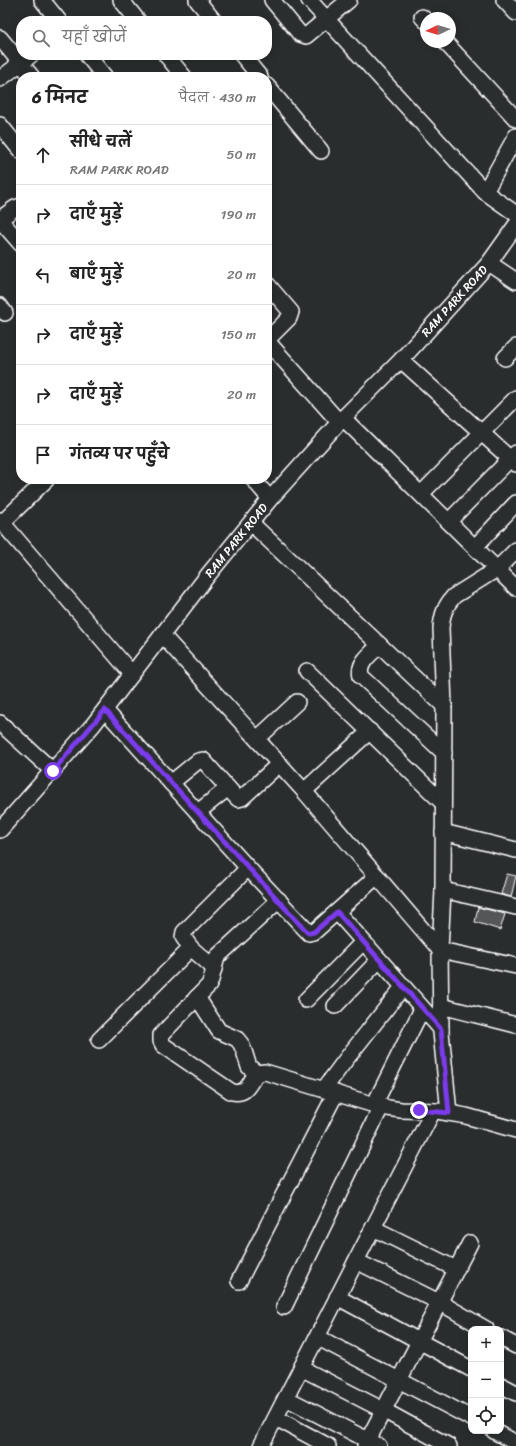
<!DOCTYPE html>
<html lang="hi">
<meta charset="utf-8">
<style>
body{margin:0;font-family:Sriracha,"Playpen Sans Deva",sans-serif;background:#f6f6f6;color:#222}
.controls{position:absolute;right:12px;bottom:12px;display:grid;overflow:hidden;border-radius:8px;box-shadow:0 2px 10px #0003}
.controls button{width:36px;height:36px;display:grid;place-items:center;padding:0;border:0;border-bottom:1px solid #e0e0e0;background:#fff;color:#222;font:20px sans-serif}
.compass{position:absolute;left:420px;top:12px;width:36px;height:36px;border-radius:50%;background:#fff;box-shadow:0 2px 10px #0003;rotate:266deg}
.stop{position:absolute;width:12px;height:12px;margin:-9px;border:3px solid #7c3aed;border-radius:50%;background:#fff}
.stop.end{background:#7c3aed;border-color:#fff;box-shadow:0 1px 4px #0008}
.list{margin:0;padding:0;list-style:none}
h2{display:flex;justify-content:space-between;align-items:center;height:52px;margin:0;padding:0 16px;font-size:17px}
h2 small{font-size:13px;font-weight:400;color:#767676}
.list li{display:grid;grid-template-columns:26px 1fr auto;gap:12px;align-items:center;box-sizing:border-box;height:60px;padding:0 16px;border-top:1px solid #e0e0e0}
.list b{display:block;font-size:15px;white-space:nowrap}
.list p{margin:0;font-size:13px;white-space:nowrap;color:#767676}
.list em{font-size:13px;font-style:normal;color:#767676}
.icon{flex:none;width:22px;height:22px;fill:none;stroke:currentColor;stroke-width:2;stroke-linecap:round;stroke-linejoin:round}
.map{position:relative;flex:none;width:516px;height:1446px;overflow:hidden}
.search{position:absolute;background:#fff;box-shadow:0 2px 10px #0003;left:16px;top:16px;width:256px;height:44px;display:flex;align-items:center;gap:10px;box-sizing:border-box;padding:0 14px;border-radius:16px;color:#767676;font-size:15px}
.panel{position:absolute;background:#fff;box-shadow:0 2px 10px #0003;left:16px;top:72px;width:256px;height:412px;border-radius:16px}
.map>svg:first-child{display:block}
.building{fill:#555758;stroke:#fff}
.lines{fill:none;stroke-linecap:round;stroke-linejoin:round}
.minor-casing{stroke:#fff;stroke-width:18}
.minor{stroke:#2a2d2e;stroke-width:15}
.route{stroke:#7c3aed;stroke-width:5}
.labels{text-anchor:middle;stroke-width:4;stroke-linejoin:round;paint-order:stroke}
.street-label{font-size:12px;fill:#fff;stroke:#2a2d2e}
</style>
<div class="map">
<svg width="516" height="1446" viewBox="0 0 516 1446">
<rect width="100%" height="100%" fill="#2a2d2e"/>
<filter id="ink" filterUnits="userSpaceOnUse"><feTurbulence type="fractalNoise" baseFrequency=".025" numOctaves="2"/><feDisplacementMap in="SourceGraphic" scale="8" xChannelSelector="R" yChannelSelector="G"/><feConvolveMatrix kernelMatrix="1 2 1 2 8 2 1 2 1" color-interpolation-filters="sRGB"/></filter>
<g filter="url(#ink)">
<path class="building" d="M 507,874 L 516,876 L 511,897 L 501,894 Z
M 478,907 L 505,914 L 500,930 L 475,922 Z"/>
<g class="lines">
<defs>
<g id="minor">
<path d="M 42,0 L 59,21"/>
<path d="M 121,0 L 138,21"/>
<path d="M 197,0 L 214,21"/>
<path d="M 272,0 L 300,34 L 306,36 L 349,0"/>
<path d="M 309,0 L 485,192 L 516,214"/>
<path d="M 504,0 L 516,13"/>
<path d="M 422,17 L 426,21"/>
<path d="M 0,38 L 32,77"/>
<path d="M 445,42 L 516,119"/>
<path d="M 87,55 L 105,77"/>
<path d="M 166,55 L 184,77"/>
<path d="M 242,55 L 260,77"/>
<path d="M 0,79 L 31,55"/>
<path d="M 267,86 L 321,151"/>
<path d="M 0,125 L 21,151"/>
<path d="M 485,192 L 516,136"/>
<path d="M 0,219 L 15,208 L 21,206"/>
<path d="M 0,220 L 21,244"/>
<path d="M 489,263 L 516,281"/>
<path d="M 267,284 L 291,312 L 289,318 L 267,340"/>
<path d="M 0,306 L 5,313"/>
<path d="M 267,341 L 339,422"/>
<path d="M 505,358 L 516,347"/>
<path d="M 401,360 L 516,464"/>
<path d="M 343,418 L 516,588"/>
<path d="M 253,479 L 270,499"/>
<path d="M 421,494 L 516,398"/>
<path d="M 0,520 L 132,674"/>
<path d="M 449,521 L 516,453"/>
<path d="M 2,523 L 47,479"/>
<path d="M 251,523 L 444,706"/>
<path d="M 475,547 L 516,503"/>
<path d="M 162,635 L 304,791 L 440,950 L 516,966"/>
<path d="M 380,645 C 372,653 357,663 361,676 L 444,753"/>
<path d="M 307,671 L 443,803"/>
<path d="M 105,710 L 248,868 L 309,933 L 314,932 L 377,876"/>
<path d="M 0,723 L 53,771"/>
<path d="M 257,739 L 297,702"/>
<path d="M 171,783 L 198,761 L 203,760 L 236,797 L 238,799 L 242,798 L 279,764"/>
<path d="M 304,791 L 370,731"/>
<path d="M 198,812 L 228,788"/>
<path id="s1" d="M 0,830 L 93,725 L 208,575 L 270,499 L 343,418 L 401,360 L 489,263 L 516,225"/>
<path d="M 443,832 L 516,850"/>
<path d="M 443,890 L 516,907"/>
<path d="M 279,900 L 217,957 L 211,980 L 209,985 L 161,1035 L 161,1041 L 163,1045 L 232,1092 C 248,1095 249,1082 257,1073 L 265,1072 L 381,1107 L 401,1110 L 437,1111 L 449,1113 L 466,1116 L 516,1130"/>
<path d="M 337,912 L 441,1029"/>
<path d="M 191,948 L 183,937 L 184,932 L 248,868"/>
<path d="M 197,997 L 219,1031 L 237,1039 L 241,1044 L 244,1051 L 249,1067 L 257,1073"/>
<path d="M 306,1000 L 363,942"/>
<path d="M 335,1006 L 379,960"/>
<path d="M 441,1006 L 516,1025"/>
<path d="M 99,1040 L 191,948 L 214,968"/>
<path d="M 324,1089 L 347,1058 L 403,987"/>
<path d="M 374,1105 L 422,1009"/>
<path d="M 449,1113 L 441,1032 L 440,950 L 443,890 L 444,706 L 441,628 C 442,615 445,606 454,596 L 497,569 L 516,550"/>
<path d="M 373,1228 L 456,1269"/>
<path d="M 356,1261 L 439,1302 L 486,1329"/>
<path d="M 239,1281 L 336,1093"/>
<path d="M 337,1297 L 471,1369"/>
<path d="M 284,1307 L 381,1107"/>
<path d="M 317,1337 L 471,1418"/>
<path d="M 501,1338 L 516,1346"/>
<path d="M 301,1368 L 383,1410 L 449,1446"/>
<path d="M 501,1385 L 516,1393"/>
<path d="M 286,1398 L 379,1446"/>
<path d="M 276,1418 L 328,1446"/>
<path d="M 494,1431 L 516,1443"/>
<path d="M 261,1446 L 433,1111"/>
<path d="M 365,1446 L 470,1243"/>
</g>
</defs>
<use href="#minor" class="minor-casing"/>
<use href="#minor" class="minor"/>
</g>
</g>
<g class="lines" filter="url(#ink)">
<path class="route" d="M 53,771 L 105,710 L 307,932 L 309,933 L 314,932 L 337,912 L 441,1029 L 449,1113 L 419,1110"/>
</g>
<g class="labels">
<g class="street-label">
<text dy="4" stroke="none"><textPath href="#s1" startOffset="698">RAM PARK ROAD</textPath></text>
<text dy="4" stroke="none"><textPath href="#s1" startOffset="374">RAM PARK ROAD</textPath></text>
</g>
</g>
</svg>
<div class="controls">
<button>+</button>
<button>−</button>
<button><svg class="icon" aria-label="locate" viewBox="0 0 24 24"><circle cx="12" cy="12" r="6"/><path d="M12 2v4M12 18v4M2 12h4M18 12h4"/></svg></button>
</div>
<svg class="compass" viewBox="-18 -18 36 36"><path d="M0-13l5 13h-10z" fill="#e53935"/><path d="M0 13l5-13h-10z" fill="#767676"/></svg>
<div class="stop" style="left:53px;top:771px"></div>
<div class="stop end" style="left:419px;top:1110px"></div>
<div class="search"><svg class="icon" aria-label="search" viewBox="0 0 24 24"><circle cx="10" cy="10" r="6"/><path d="M15 15l6 6"/></svg>यहाँ खोजें</div>
<section class="panel">
<h2>6 मिनट<small>पैदल · 430 m</small></h2>
<ul class="list">
<li><svg class="icon" aria-label="ahead" viewBox="0 0 24 24"><path d="M12 20V5M6 11l6-6 6 6"/></svg><div><b>सीधे चलें</b><p>RAM PARK ROAD</p></div><em>50 m</em></li>
<li><svg class="icon" aria-label="right" viewBox="0 0 24 24"><path d="M7 20v-9h11M14 6l5 5-5 5"/></svg><div><b>दाएँ मुड़ें</b></div><em>190 m</em></li>
<li><svg class="icon" aria-label="left" viewBox="0 0 24 24"><path d="M17 20v-9H6M10 6l-5 5 5 5"/></svg><div><b>बाएँ मुड़ें</b></div><em>20 m</em></li>
<li><svg class="icon" aria-label="right" viewBox="0 0 24 24"><path d="M7 20v-9h11M14 6l5 5-5 5"/></svg><div><b>दाएँ मुड़ें</b></div><em>150 m</em></li>
<li><svg class="icon" aria-label="right" viewBox="0 0 24 24"><path d="M7 20v-9h11M14 6l5 5-5 5"/></svg><div><b>दाएँ मुड़ें</b></div><em>20 m</em></li>
<li><svg class="icon" aria-label="arrive" viewBox="0 0 24 24"><path d="M6 21V4h12l-3 4 3 4H6"/></svg><div><b>गंतव्य पर पहुँचे</b></div></li>
</ul>
</section>
</div>
